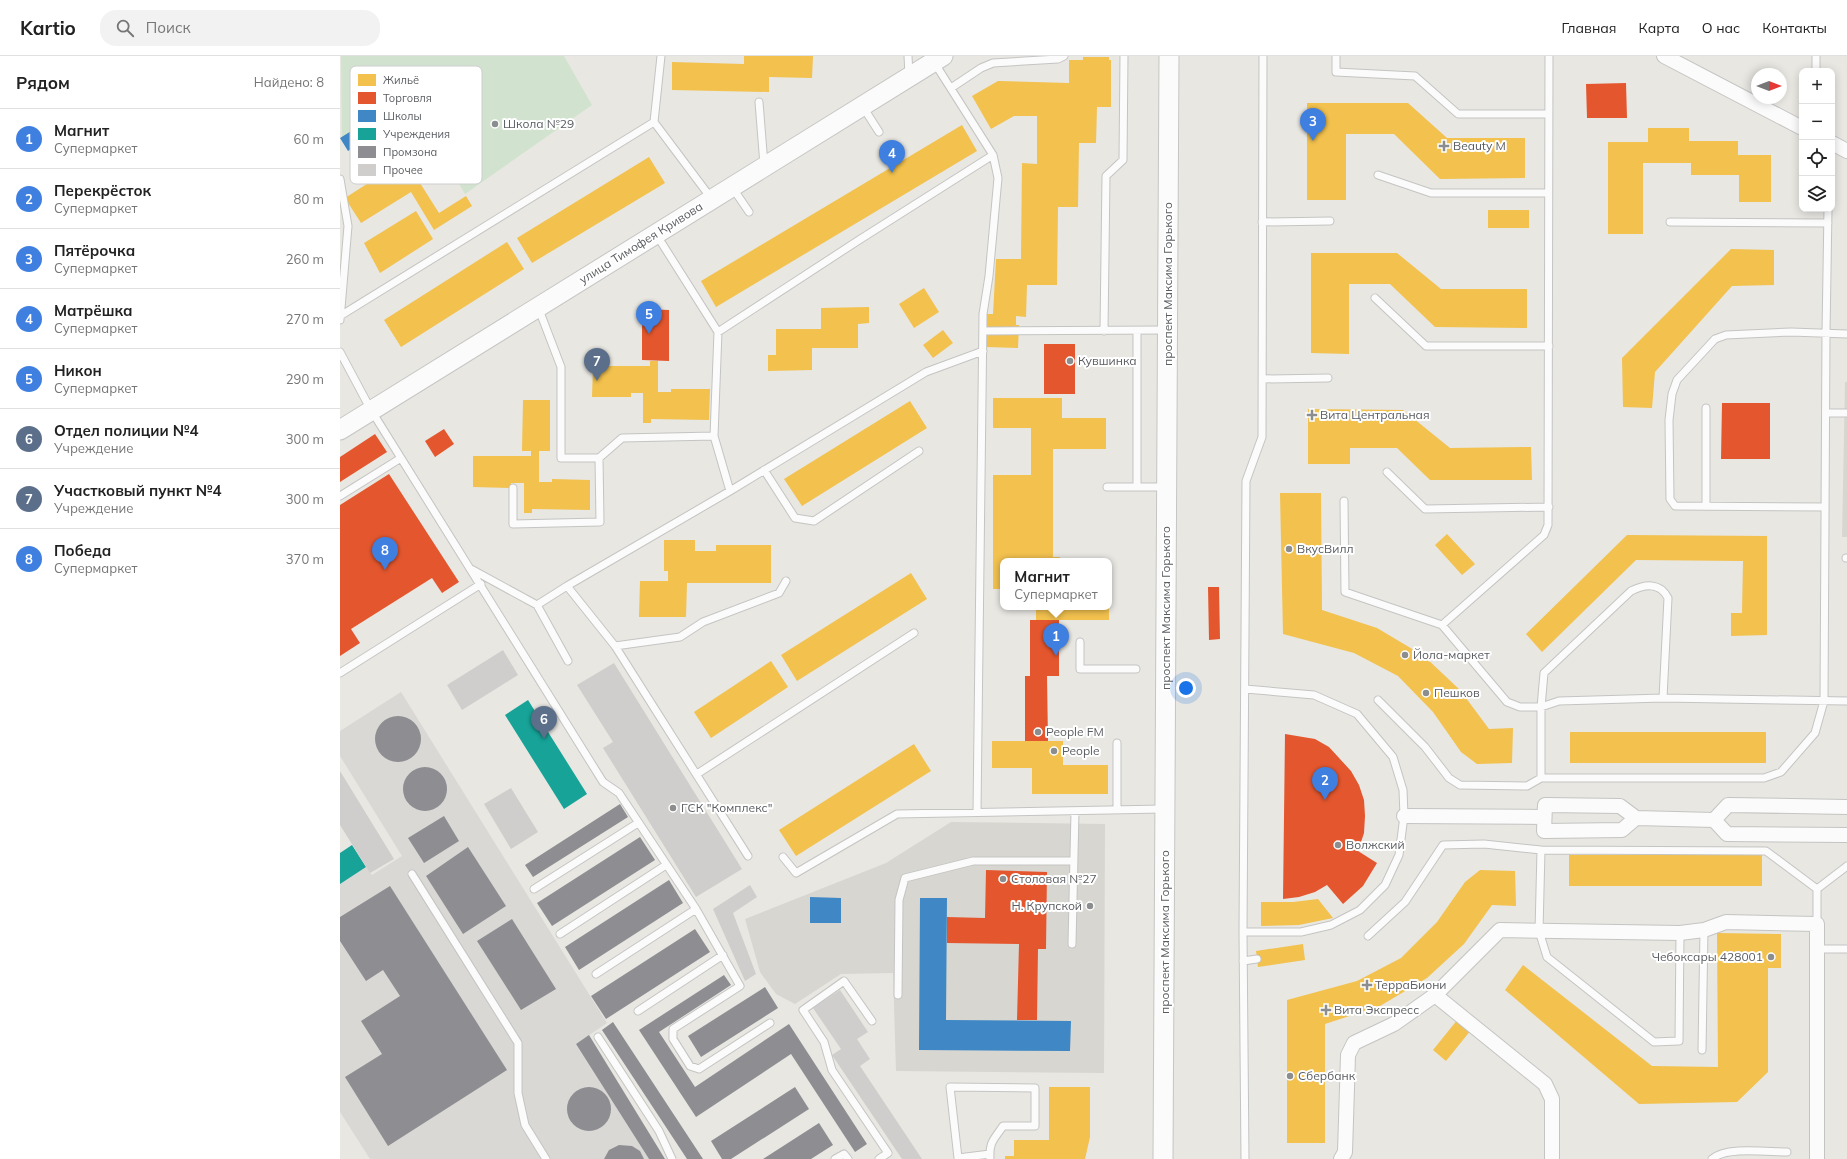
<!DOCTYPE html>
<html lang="ru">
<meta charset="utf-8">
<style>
body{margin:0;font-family:Mulish,sans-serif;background:#f2f2f2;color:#222}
.controls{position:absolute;right:12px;top:12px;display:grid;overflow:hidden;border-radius:8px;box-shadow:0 2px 10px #0003}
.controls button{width:36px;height:36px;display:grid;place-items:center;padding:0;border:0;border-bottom:1px solid #e0e0e0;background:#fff;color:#222;font:20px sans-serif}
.compass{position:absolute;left:1411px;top:12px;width:36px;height:36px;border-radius:50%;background:#fff;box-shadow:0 2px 10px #0003;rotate:90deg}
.you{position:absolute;left:846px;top:632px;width:14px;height:14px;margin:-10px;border:3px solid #fff;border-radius:50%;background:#1a73e8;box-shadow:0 0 0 6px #1a73e833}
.badge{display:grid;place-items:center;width:26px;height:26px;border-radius:50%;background:#111827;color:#fff;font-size:13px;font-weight:700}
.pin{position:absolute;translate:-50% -33px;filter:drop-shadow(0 1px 2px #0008)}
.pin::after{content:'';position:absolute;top:21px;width:14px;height:12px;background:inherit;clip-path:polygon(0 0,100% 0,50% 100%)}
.popup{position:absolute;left:660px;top:502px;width:112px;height:52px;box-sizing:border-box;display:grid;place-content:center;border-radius:8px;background:#fff;filter:drop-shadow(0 1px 3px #0005);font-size:13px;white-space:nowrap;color:#767676}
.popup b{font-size:15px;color:#222}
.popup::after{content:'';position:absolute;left:50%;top:100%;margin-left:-8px;border:8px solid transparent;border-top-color:#fff}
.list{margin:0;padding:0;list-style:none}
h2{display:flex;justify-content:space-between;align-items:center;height:52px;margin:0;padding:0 16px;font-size:17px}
h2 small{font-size:13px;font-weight:400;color:#767676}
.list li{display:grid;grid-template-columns:26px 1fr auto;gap:12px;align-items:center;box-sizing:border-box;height:60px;padding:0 16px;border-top:1px solid #e0e0e0}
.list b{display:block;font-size:15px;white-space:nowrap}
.list p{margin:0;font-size:13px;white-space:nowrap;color:#767676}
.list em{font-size:13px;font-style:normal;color:#767676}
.icon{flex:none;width:22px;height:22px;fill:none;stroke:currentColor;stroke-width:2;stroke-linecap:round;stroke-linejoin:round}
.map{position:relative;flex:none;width:1507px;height:1103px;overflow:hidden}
header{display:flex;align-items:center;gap:24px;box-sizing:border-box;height:56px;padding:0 20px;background:#fff;border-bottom:1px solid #e0e0e0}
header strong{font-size:19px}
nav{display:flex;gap:22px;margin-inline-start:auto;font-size:14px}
.search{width:280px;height:36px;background:#f2f2f2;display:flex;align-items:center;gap:10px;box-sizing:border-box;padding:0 14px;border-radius:16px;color:#767676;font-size:15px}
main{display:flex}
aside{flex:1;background:#fff}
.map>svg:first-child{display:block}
.industrial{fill:#d9d8d4}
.education{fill:#d8d6d1}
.green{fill:#d1e3cf}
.homes{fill:#f2c14e}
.shops{fill:#e4572e}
.schools{fill:#3f88c5}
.public{fill:#17a398}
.industry{fill:#8d8d92}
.building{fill:#cfcecc}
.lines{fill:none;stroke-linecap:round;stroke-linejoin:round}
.lane-casing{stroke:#c4c4c3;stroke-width:9}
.street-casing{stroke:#c4c4c3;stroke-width:16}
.secondary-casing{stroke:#c5c5c4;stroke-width:21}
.lane{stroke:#fcfbfb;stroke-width:7}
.street{stroke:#fcfbfb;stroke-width:14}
.secondary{stroke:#fcfbfb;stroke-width:19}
.poi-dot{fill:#8b8d8e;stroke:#fff;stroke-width:1.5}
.labels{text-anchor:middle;stroke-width:4;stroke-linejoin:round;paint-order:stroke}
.poi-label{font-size:12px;fill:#595c60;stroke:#fff;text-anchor:start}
.street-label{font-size:12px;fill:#595c60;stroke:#fff}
.key{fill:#fff;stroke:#cdcecf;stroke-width:1}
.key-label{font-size:11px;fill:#595c60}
</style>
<header>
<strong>Kartio</strong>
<div class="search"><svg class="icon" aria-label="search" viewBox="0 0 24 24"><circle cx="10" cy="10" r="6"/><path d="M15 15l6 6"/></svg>Поиск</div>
<nav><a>Главная</a><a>Карта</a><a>О нас</a><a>Контакты</a></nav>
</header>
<main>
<aside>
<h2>Рядом<small>Найдено: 8</small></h2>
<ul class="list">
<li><span class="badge" style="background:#3f7fe0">1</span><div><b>Магнит</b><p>Супермаркет</p></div><em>60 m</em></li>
<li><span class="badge" style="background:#3f7fe0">2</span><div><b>Перекрёсток</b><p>Супермаркет</p></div><em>80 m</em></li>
<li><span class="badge" style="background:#3f7fe0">3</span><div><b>Пятёрочка</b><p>Супермаркет</p></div><em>260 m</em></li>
<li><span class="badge" style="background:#3f7fe0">4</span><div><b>Матрёшка</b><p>Супермаркет</p></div><em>270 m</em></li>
<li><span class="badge" style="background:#3f7fe0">5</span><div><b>Никон</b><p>Супермаркет</p></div><em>290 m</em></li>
<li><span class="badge" style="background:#5c6f8a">6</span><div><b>Отдел полиции №4</b><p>Учреждение</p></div><em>300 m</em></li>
<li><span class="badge" style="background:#5c6f8a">7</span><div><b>Участковый пункт №4</b><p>Учреждение</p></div><em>300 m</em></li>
<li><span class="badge" style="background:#3f7fe0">8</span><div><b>Победа</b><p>Супермаркет</p></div><em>370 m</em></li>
</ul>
</aside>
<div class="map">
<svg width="1507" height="1103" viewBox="0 0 1507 1103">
<rect width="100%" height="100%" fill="#e8e7e2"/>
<path class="industrial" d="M 61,636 L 267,967 L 236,988 L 309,1103 L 30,1103 L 0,1056 L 0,827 L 26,811 L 32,819 L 62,800 L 0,700 L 0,675 Z"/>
<path class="education" d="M 1505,326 L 1507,326 L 1507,481 L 1502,481 Z
M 611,766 L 765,768 L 764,1017 L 556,1015 L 553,917 L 501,918 L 455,948 L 436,938 L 420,916 L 405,863 L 546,807 Z"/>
<path class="green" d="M 1,0 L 224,0 L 252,49 L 125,138 L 71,47 L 2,86 Z"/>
<path class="homes" d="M 404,0 L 473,0 L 472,22 L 429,21 L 429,36 L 332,34 L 332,6 L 404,8 Z
M 743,1 L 769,1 L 769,4 L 771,4 L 771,51 L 757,51 L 756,87 L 739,87 L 738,151 L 718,151 L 717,229 L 687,229 L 686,261 L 676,260 L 676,269 L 679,269 L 678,292 L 646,291 L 645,258 L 653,258 L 656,203 L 681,203 L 682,107 L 697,108 L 697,60 L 674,60 L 651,73 L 632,40 L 658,25 L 729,27 L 729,4 L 743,4 Z
M 967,47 L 1068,47 L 1107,82 L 1185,82 L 1185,122 L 1100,123 L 1054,78 L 1006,78 L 1006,144 L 967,144 Z
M 622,69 L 637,95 L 376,251 L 361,225 Z
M 1308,72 L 1349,72 L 1349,85 L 1398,85 L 1398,99 L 1431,99 L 1431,146 L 1399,146 L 1399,119 L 1351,119 L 1351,107 L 1303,107 L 1303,178 L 1268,178 L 1268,86 L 1308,86 Z
M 54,86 L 99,157 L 126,140 L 132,150 L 94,174 L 71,136 L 21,167 L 5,142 L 44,117 L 33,99 Z
M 309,101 L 325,127 L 192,207 L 177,182 Z
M 1148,154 L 1189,154 L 1189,172 L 1148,172 Z
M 76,155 L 93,183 L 40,217 L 24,187 Z
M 167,186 L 184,213 L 61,291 L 44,264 Z
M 1391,193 L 1434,194 L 1434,229 L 1392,230 L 1315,316 L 1312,352 L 1283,351 L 1282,302 Z
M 971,197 L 1057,197 L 1101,233 L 1187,233 L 1187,272 L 1095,271 L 1050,228 L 1009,228 L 1009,298 L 971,297 Z
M 584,232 L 599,256 L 574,272 L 559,248 Z
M 529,251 L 529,267 L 518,268 L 518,292 L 472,292 L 472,314 L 428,315 L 428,299 L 436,299 L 436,273 L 481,273 L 481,252 Z
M 603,274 L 613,287 L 593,302 L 583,289 Z
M 310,305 L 318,305 L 318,336 L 331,336 L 331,333 L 370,333 L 369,364 L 311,363 L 311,367 L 303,367 L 303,337 L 291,337 L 291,341 L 252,341 L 253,310 L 310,310 Z
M 653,342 L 722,342 L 722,362 L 766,362 L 766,393 L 713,393 L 713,501 L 720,501 L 720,505 L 663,505 L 663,533 L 653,533 L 653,419 L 691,419 L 691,372 L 653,372 Z
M 183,344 L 210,344 L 210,395 L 199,395 L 199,426 L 212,426 L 212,423 L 250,424 L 250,454 L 192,453 L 192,457 L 184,457 L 184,427 L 171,427 L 171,432 L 133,431 L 133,400 L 191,400 L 191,395 L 182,395 Z
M 570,345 L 587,372 L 462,450 L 444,423 Z
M 968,353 L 1063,354 L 1110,392 L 1191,391 L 1192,424 L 1090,424 L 1057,392 L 1010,392 L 1010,408 L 968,408 Z
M 940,437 L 981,437 L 982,554 L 1037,572 L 1084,600 L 1120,634 L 1149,673 L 1173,672 L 1172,707 L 1137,708 L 1121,696 L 1093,656 L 1058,620 L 1014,597 L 943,578 Z
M 1107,478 L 1135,508 L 1122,519 L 1095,489 Z
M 1287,479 L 1427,480 L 1427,579 L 1391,580 L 1391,557 L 1402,557 L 1403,505 L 1296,504 L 1202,596 L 1186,578 Z
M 324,484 L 355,484 L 355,495 L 376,495 L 376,489 L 431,489 L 431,527 L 347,527 L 346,561 L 299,561 L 300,525 L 328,525 L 328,515 L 324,515 Z
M 571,517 L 587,543 L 457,625 L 441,599 Z
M 696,551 L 769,551 L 769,564 L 696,564 Z
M 431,605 L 448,631 L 371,682 L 354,656 Z
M 1230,676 L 1426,676 L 1426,707 L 1230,707 Z
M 652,685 L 723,685 L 723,709 L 768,709 L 768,738 L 692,738 L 692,712 L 652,712 Z
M 574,688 L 591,715 L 456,800 L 439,774 Z
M 1229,799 L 1422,799 L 1422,830 L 1229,830 Z
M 1140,814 L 1175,815 L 1176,850 L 1152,849 L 1124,888 L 1087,922 L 1040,950 L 985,968 L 985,1087 L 947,1087 L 947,944 L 1017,925 L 1061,902 L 1097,866 L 1125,826 Z
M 978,843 L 993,862 L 959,869 L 921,870 L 921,846 L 953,846 Z
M 1377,877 L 1441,878 L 1441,912 L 1428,912 L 1428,1016 L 1397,1046 L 1299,1048 L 1165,934 L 1183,909 L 1312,1010 L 1378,1011 Z
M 963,888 L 965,904 L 918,911 L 916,895 Z
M 1118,963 L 1131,974 L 1106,1005 L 1093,994 Z
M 709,1031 L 750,1031 L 750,1081 L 745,1103 L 665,1103 L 665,1100 L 674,1100 L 674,1084 L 709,1084 Z"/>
<path class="shops" d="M 1286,27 L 1287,62 L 1247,62 L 1246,28 Z
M 302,253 L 329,254 L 329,305 L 302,304 Z
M 704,288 L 735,288 L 735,338 L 704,338 Z
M 1382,347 L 1430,347 L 1430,403 L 1381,403 Z
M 104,373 L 114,388 L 95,401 L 85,385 Z
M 35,378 L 47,396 L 0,426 L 0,401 Z
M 49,418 L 119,526 L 102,537 L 92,522 L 11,573 L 20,587 L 0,600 L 0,449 Z
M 868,531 L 879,531 L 880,583 L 869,584 Z
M 690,564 L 719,564 L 719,620 L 707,620 L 708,685 L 685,685 L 685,620 L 690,620 Z
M 945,678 L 975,683 L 989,691 L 1011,715 L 1019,729 L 1024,744 L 1025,760 L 1024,777 L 1018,795 L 1037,807 L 1023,830 L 1003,848 L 987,829 L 975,836 L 959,841 L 943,843 Z
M 646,814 L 707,816 L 706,893 L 698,893 L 697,964 L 677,964 L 679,888 L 607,887 L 607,861 L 645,862 Z"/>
<path class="schools" d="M 34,61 L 42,74 L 8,95 L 0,82 Z
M 470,841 L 501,842 L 501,867 L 470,867 Z
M 580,842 L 607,842 L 606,964 L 731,965 L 730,995 L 579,994 Z"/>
<path class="public" d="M 188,644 L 247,738 L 224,753 L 165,659 Z
M 12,789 L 26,811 L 0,828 L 0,797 Z"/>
<path class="industry" d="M35 683a23 23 0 1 1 46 0a23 23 0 1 1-46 0Z
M63 733a22 22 0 1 1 44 0a22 22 0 1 1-44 0Z
M 280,748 L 288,761 L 193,821 L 185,809 Z
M 104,760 L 119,785 L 84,807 L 68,782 Z
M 300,781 L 315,804 L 212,870 L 197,847 Z
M 128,791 L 166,850 L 123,878 L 86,820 Z
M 329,824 L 343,847 L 239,914 L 225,891 Z
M 50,830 L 167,1014 L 48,1090 L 5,1021 L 42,998 L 21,965 L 60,940 L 43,914 L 26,925 L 0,885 L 0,861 Z
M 172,863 L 216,933 L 181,954 L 137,885 Z
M 355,873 L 370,896 L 266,963 L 251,940 Z
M 384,919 L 391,929 L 319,976 L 355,1031 L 449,968 L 527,1088 L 515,1096 L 451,998 L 356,1061 L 299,974 Z
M 425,931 L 438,952 L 361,1001 L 348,980 Z
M 273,966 L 363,1103 L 347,1103 L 262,974 Z
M 249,979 L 325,1103 L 309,1103 L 236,988 Z
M 455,1031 L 469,1053 L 391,1103 L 382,1103 L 371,1085 Z
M227 1053a22 22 0 1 1 44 0a22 22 0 1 1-44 0Z
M 479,1067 L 493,1089 L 471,1103 L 423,1103 Z
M 279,1089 L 292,1090 L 300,1095 L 304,1103 L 264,1103 L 269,1094 Z"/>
<path class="building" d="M 163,594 L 178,619 L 122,654 L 107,629 Z
M 274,607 L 402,813 L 356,841 L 263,692 L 273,686 L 237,629 Z
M 0,715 L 54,803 L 30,817 L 0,769 Z
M 171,732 L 198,776 L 171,793 L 144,748 Z
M 410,829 L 417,841 L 393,857 L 416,918 L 405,925 L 373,853 Z
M 500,934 L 528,976 L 517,983 L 530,1003 L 520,1010 L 582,1103 L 562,1103 L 492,999 L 501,993 L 473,952 Z"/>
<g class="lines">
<defs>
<path id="lane" d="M 321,0 L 314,66 L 371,142
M 568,0 L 569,19
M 996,0 L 996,16 L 1075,20 L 1118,58 L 1208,58
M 594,6 L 653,99 L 658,122 L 649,220 L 643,258 L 637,756
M 1476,15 L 1476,0
M 611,32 L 641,12 L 653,7 L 718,3 L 724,0
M 419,46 L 424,109
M 523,51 L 539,76
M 1038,119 L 1091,137 L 1208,137
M 0,123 L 8,170 L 0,264
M 392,131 L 409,156
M 922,166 L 990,165
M 1330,166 L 1488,167
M 316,178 L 378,276 L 374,380 L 390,435
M 1035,242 L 1086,290 L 1209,290
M 0,260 L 314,66
M 643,275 L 827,274
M 764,275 L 766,120 L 783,104 L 784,0
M 378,276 L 519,184 L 653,99
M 0,296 L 31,354 L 263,726 L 279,737 L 356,853 L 400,930 L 333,973 L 333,983 L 350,1010 L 359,1013 L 430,967
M 922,323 L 988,322
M 1366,352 L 1366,450
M 1486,357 L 1507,357
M 259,402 L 282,382 L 374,380
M 424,414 L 455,462 L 474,465 L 579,395
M 1047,416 L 1085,453 L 1209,451
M 767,431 L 827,431
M 797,431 L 797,275
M 173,432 L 173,468 L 260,466 L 259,402 L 221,402 L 221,311 L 198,251
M 0,440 L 61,402
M 1004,445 L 1005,536 L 1102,569 L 1167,646 L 1180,651 L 1201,651 L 1219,645 L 1323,642 L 1507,645
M 1485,451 L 1335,450 L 1330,443 L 1329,364 L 1332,338 L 1337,324 L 1375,283 L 1386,279 L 1451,276 L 1507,278
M 1506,502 L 1507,502
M 131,513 L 197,549 L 228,605
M 227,530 L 275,590 L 408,800
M 197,549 L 227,530 L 390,435 L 586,316 L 643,295
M 1102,569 L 1204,479 L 1208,469 L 1209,0
M 740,586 L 740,613 L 796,613
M 275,590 L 340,581 L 363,566 L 439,537 L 446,525
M 0,617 L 141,528
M 1038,644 L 1085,691 L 1109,722 L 1120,729 L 1187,730 L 1201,722 L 1201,651 L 1204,617 L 1291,535 C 1305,528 1320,526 1328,542 L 1323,642
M 357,718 L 574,577
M 1201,722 L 1424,722 L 1441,716 L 1475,677 L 1484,645 L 1486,277 L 1488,153
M 777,754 L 777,687
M 1201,794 L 1426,795 L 1477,833
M 443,801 L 456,817 L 557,758 L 823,753
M 72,818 L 178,987 L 178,1037 L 185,1069 L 206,1103
M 194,833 L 298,767
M 1477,833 L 1507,810
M 1477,833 L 1477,868
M 903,876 L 961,876 L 991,869 L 1020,854 L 1045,829 L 1059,799 L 1064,760 L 1063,734 L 1053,701 L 1017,658 L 974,639 L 905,633
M 220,878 L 326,809
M 1028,880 L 1065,846 L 1103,789 L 1144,788 L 1201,794 L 1199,875 L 1207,901 L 1314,986 L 1339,985 L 1340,877
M 732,888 L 735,755
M 1477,893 L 1507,893
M 903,905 L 917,903
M 256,918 L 356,853
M 558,939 L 559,844 L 565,822 L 633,805 L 734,805
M 298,955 L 383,899
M 532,965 L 504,925 L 463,954 L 484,986 L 492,1014 L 548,1097 L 539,1103
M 258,981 L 319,1075 L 332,1103
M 1362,994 L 1364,874
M 650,1098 L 618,1102 L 610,1031 L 695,1032 L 695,1070 L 663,1070 C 654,1084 649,1085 650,1103
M 495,1103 L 504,1098 L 508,1103
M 905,1103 L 903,876 L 906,425 L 922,381 L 923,0
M 1372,1103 C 1386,1090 1428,1096 1447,1096"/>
<path id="street" d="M 1324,0 L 1462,72
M 1492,87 L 1507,95
M 1064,760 L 1204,761
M 1296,762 L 1282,774 L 1204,775 L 1205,749 L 1280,750 L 1296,762 L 1374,764 L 1388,749 L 1507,751
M 1374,764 L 1387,778 L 1507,779
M 1095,939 L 1205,1028 L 1212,1043 L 1212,1103
M 1001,1103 L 1005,1096 L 1008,999 L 1014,987 L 1054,968 L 1095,939 L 1160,874 L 1340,877 L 1364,874 L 1386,866 L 1477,868 L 1477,1103"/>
<path id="secondary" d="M 0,374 L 603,0
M 823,1103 L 829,0"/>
</defs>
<use href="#lane" class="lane-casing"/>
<use href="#street" class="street-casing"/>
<use href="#secondary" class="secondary-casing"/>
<use href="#lane" class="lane"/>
<use href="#street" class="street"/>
<use href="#secondary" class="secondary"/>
</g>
<g class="poi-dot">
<circle cx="155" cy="68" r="4"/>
<path d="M1102 84h4v4h4v4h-4v4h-4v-4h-4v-4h4z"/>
<circle cx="730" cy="305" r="4"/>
<path d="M970 353h4v4h4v4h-4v4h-4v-4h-4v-4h4z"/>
<circle cx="949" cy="493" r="4"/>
<circle cx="1065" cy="599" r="4"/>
<circle cx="1086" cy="637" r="4"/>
<circle cx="698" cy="676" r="4"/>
<circle cx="714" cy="695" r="4"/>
<circle cx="333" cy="752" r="4"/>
<circle cx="998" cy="789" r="4"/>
<circle cx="663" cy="823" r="4"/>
<circle cx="750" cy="850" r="4"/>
<circle cx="1431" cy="901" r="4"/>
<path d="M1025 923h4v4h4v4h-4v4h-4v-4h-4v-4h4z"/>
<path d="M984 948h4v4h4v4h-4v4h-4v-4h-4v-4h4z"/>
<circle cx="950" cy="1020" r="4"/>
</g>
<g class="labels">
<g class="poi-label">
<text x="163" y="72">Школа №29</text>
<text x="1113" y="94">Beauty M</text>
<text x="738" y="309">Кувшинка</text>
<text x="980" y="363">Вита Центральная</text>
<text x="957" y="497">ВкусВилл</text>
<text x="1073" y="603">Йола-маркет</text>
<text x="1094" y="641">Пешков</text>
<text x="706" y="680">People FM</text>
<text x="722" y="699">People</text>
<text x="341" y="756">ГСК "Комплекс"</text>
<text x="1006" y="793">Волжский</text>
<text x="671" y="827">Столовая №27</text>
<text x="742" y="854" text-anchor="end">Н. Крупской</text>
<text x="1423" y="905" text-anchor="end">Чебоксары 428001</text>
<text x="1035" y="933">ТерраБиони</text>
<text x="994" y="958">Вита Экспресс</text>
<text x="958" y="1024">Сбербанк</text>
</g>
<g class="street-label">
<text transform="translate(301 187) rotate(-32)" y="4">улица Тимофея Кривова</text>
<text transform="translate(828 228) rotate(-90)" y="4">проспект Максима Горького</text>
<text transform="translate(826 552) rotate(-90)" y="4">проспект Максима Горького</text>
<text transform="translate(825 876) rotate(-90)" y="4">проспект Максима Горького</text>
</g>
</g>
<rect x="10" y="10" width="132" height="118" rx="6" class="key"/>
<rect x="18" y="18" width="18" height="12" fill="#f2c14e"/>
<rect x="18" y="36" width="18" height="12" fill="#e4572e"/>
<rect x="18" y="54" width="18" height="12" fill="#3f88c5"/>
<rect x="18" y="72" width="18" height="12" fill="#17a398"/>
<rect x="18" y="90" width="18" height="12" fill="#8d8d92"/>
<rect x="18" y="108" width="18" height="12" fill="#cfcecc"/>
<g class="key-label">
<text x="43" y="28">Жильё</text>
<text x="43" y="46">Торговля</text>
<text x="43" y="64">Школы</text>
<text x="43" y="82">Учреждения</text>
<text x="43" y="100">Промзона</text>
<text x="43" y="118">Прочее</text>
</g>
</svg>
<div class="controls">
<button>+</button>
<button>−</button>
<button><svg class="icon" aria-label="locate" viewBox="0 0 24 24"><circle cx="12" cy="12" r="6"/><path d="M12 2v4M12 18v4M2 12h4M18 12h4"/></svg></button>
<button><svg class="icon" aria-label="layers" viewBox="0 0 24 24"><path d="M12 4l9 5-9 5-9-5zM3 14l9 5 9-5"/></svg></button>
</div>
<svg class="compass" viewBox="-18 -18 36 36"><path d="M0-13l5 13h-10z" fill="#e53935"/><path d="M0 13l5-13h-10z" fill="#767676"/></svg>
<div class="you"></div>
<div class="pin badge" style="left:716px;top:600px;background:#3f7fe0">1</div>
<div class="popup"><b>Магнит</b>Супермаркет</div>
<div class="pin badge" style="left:985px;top:744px;background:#3f7fe0">2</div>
<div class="pin badge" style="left:973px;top:85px;background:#3f7fe0">3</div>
<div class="pin badge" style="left:552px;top:117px;background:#3f7fe0">4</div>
<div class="pin badge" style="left:309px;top:278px;background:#3f7fe0">5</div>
<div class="pin badge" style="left:204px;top:683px;background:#5c6f8a">6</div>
<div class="pin badge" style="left:257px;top:325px;background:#5c6f8a">7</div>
<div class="pin badge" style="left:45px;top:514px;background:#3f7fe0">8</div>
</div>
</main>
